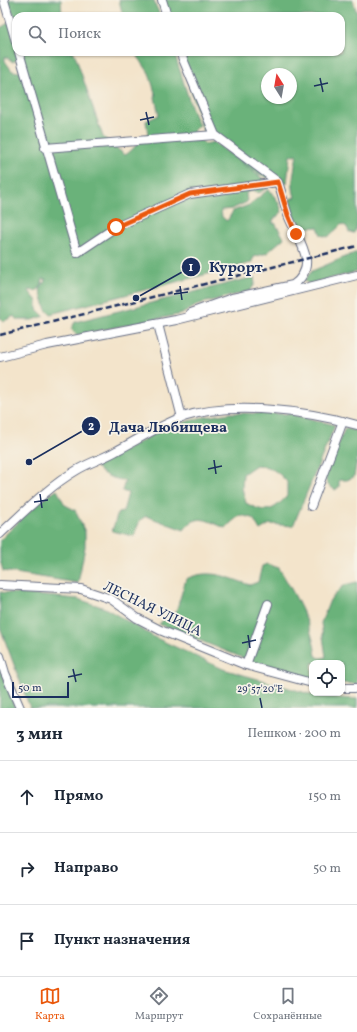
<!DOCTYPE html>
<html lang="ru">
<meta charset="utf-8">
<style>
body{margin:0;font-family:Vollkorn,serif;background:#f2f2f3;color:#1f2937}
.controls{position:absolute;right:12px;bottom:12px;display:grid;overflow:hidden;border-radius:8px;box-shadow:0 1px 3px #0004}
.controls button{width:36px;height:36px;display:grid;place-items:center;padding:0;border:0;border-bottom:1px solid #e0e1e3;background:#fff;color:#1f2937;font:20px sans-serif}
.compass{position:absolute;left:261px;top:68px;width:36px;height:36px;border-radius:50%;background:#fff;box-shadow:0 1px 3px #0004;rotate:349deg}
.scale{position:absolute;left:12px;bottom:10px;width:57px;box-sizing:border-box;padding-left:4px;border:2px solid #1b2f5e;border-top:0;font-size:11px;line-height:14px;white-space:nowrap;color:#1b2f5e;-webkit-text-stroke:3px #f7f3e8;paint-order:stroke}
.stop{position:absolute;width:12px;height:12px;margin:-9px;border:3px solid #ea580c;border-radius:50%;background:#fff}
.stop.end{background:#ea580c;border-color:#fff;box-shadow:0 1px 4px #0008}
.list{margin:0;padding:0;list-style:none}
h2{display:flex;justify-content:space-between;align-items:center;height:52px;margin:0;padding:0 16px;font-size:17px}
h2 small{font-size:13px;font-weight:400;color:#747a83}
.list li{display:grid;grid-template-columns:26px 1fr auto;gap:12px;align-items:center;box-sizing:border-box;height:72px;padding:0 16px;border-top:1px solid #e0e1e3}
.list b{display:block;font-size:15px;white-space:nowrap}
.list em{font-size:13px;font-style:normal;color:#747a83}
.icon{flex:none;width:22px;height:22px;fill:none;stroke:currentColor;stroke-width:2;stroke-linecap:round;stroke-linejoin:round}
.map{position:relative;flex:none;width:357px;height:708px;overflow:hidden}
.search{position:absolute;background:#fff;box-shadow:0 1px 3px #0004;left:12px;right:12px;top:12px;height:44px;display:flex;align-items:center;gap:10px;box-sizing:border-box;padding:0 14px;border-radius:12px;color:#747a83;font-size:15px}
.sheet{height:268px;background:#fff}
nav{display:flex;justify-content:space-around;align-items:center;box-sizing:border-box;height:56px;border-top:1px solid #e0e1e3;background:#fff;font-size:11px;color:#747a83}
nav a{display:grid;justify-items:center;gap:2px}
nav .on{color:#ea580c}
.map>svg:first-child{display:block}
.forest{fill:#6ab27a;stroke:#42706c;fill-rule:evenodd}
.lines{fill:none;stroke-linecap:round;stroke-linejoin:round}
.minor-casing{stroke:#676e84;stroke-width:10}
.minor{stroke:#fff;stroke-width:8}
.rail{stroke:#1b2f5e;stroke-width:2.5;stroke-dasharray:6 3;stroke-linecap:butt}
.route{stroke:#ea580c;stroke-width:5}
.ticks{fill:none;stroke:#1b2f5e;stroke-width:1.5}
.labels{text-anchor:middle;stroke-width:3.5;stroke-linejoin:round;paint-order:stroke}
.street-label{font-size:14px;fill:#1b2f5e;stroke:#f7f3e8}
.ticks-label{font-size:10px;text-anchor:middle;fill:#1b2f5e;stroke:#f7f3e8;stroke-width:3.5;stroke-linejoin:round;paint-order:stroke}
.leader{fill:none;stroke:#1b2f5e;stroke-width:1.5}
.callout-dot{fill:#1b2f5e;stroke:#f7f3e8;stroke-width:1.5}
.mark-label{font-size:12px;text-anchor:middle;font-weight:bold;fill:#fff}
.callout-label{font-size:15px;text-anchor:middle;font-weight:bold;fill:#1b2f5e;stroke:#f7f3e8;stroke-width:3.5;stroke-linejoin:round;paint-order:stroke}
</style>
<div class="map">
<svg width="357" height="708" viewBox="0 0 357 708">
<rect width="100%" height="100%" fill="#f7f3e8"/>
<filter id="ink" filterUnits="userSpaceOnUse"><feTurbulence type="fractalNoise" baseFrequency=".025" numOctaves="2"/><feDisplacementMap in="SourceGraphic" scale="8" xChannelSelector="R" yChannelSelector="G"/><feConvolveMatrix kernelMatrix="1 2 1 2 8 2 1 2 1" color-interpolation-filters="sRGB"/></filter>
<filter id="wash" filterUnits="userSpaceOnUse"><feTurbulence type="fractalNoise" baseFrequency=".012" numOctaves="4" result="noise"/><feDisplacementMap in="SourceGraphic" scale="16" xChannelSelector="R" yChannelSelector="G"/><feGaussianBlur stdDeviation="0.9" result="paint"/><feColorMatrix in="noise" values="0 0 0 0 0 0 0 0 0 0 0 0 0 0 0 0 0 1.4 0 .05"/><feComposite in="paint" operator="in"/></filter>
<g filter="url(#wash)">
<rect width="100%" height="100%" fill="#f3e4cb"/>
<path class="forest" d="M 6,0 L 61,0 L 62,16 L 16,16 L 16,17 L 10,10 Z
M 119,0 L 154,0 C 155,7 159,10 160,16 L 123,16 Z
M 158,0 L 353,0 L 357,14 L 357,226 L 354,233 L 349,232 L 347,227 L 342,224 L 328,237 L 321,235 L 318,227 L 300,228 C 293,221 291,209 290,199 L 295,197 C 290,184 295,168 297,154 L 290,156 L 287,183 C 260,180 238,159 218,142 L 221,136 L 204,133 L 179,52 L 341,52 L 341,16 L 165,16 ZM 267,74 L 291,74 L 291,98 L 267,98 Z
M 10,22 L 18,59 L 13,62 L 5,56 L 5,61 L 12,71 L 20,72 L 30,98 L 20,52 L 74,52 L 103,137 L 125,155 C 135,150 138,139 148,135 L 146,121 L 159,115 L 155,97 L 156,96 L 149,73 L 135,52 L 174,52 L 193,112 L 199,126 L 193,131 L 194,141 L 201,140 L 205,144 L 214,142 L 263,179 L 268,187 L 259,193 L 252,190 L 246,193 L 247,202 L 232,209 L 221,210 L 222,217 L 227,221 L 233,211 L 249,205 L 269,189 L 279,203 L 282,212 L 273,220 L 273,224 L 275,223 L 284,238 L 267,253 L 254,257 L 251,263 L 50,314 L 46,310 L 40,290 L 46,279 L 43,279 L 41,287 L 36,291 L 28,290 L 37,301 L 37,309 L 44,316 L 33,320 L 17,320 L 14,316 L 4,321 L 0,318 L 0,28 Z
M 357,252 L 357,272 L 308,284 L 304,280 L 312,271 Z
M 254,277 L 255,284 L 250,291 L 199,304 L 182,314 L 77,335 L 71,329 L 75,322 Z
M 231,413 L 291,414 L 335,425 L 293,526 L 270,524 L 260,530 L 253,518 L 240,515 L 225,528 C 208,521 197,512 184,530 L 146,516 L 140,520 L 134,536 L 112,531 L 118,513 L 123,512 L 128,493 L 122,491 L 125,481 C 114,478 103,477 96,466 L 163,429 L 199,418 ZM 256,465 C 271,466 278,472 287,482 L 287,496 C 272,512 266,514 246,503 L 242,488 L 243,474 Z
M 345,428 L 357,431 L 357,459 L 354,477 L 347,480 L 339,480 L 339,487 L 335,490 L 327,484 L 325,477 Z
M 57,490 L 65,505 L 75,510 L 85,532 L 85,547 L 78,583 L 3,571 L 0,560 L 0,540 L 39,502 Z
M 267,564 L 279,568 C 295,595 312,624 316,656 L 320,658 L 326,657 L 321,623 L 330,600 L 344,585 L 357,582 L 357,684 L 342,683 L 342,663 L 312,663 L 312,679 L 248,660 L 159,624 L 167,617 L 175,615 L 186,579 C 210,568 226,577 250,585 L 258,582 L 262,566 Z
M 0,592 L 78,599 L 105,608 L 156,638 L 223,669 L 320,697 L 357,699 L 357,708 L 30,708 L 0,627 Z
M 0,667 L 15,708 L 0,708 Z"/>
</g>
<g filter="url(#ink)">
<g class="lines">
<defs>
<path id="minor" d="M 4,0 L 16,42
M 162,0 L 167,16
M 19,52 L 77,253 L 116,227 L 190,194 L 278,182 L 215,135 L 180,52
M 45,148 L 215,135
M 190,313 L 232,298 L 293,285 C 321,265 297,239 288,215 C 284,204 282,193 278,182
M 158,324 L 182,418
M 0,357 L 47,345 L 176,320 L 357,275
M 311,506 L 343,421
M 0,534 C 24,512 48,487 77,470 C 90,462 105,458 118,450 C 139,439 160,425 183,417 C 232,401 308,411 357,425
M 0,585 L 81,589 L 111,599 L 137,618 L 160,630 L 246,665 L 312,683
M 0,656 L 5,673 L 20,708
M 246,665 L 268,604
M 342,688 L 357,688"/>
</defs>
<use href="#minor" class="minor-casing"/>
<use href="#minor" class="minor"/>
<path class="rail" d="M 0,335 L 357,246"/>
</g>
</g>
<g class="lines" filter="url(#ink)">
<path class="route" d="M 116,227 L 190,194 L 278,182 L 288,215 L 296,234"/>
</g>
<path class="ticks" d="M 320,78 L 323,92M 314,86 L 328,83M 146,112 L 149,125M 140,120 L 154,117M 180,286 L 182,300M 174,294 L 188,292M 214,460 L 216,474M 208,469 L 222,466M 40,494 L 42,508M 34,502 L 48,500M 248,635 L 250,648M 242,643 L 256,640M 73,669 L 76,682M 68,677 L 82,674M 260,698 L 262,708"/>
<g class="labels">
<g class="street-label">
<text transform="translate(153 608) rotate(26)" y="5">ЛЕСНАЯ УЛИЦА</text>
</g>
</g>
<g class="ticks-label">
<text x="260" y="692">29°57'20"E</text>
</g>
<path class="leader" d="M136 298L191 267M29 462L91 426"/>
<g class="callout-dot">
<circle cx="136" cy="298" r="4"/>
<circle cx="29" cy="462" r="4"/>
<circle cx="191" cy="267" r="10"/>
<circle cx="91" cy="426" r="10"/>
</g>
<g class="mark-label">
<text x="191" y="271">1</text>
<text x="91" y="430">2</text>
</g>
<g class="callout-label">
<text x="236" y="272">Курорт</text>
<text x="168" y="432">Дача Любищева</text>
</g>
</svg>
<div class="controls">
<button><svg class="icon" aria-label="locate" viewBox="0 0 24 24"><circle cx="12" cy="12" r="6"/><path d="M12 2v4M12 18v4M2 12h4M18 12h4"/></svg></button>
</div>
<svg class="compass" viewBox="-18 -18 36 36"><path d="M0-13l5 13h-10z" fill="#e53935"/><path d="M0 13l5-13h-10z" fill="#747a83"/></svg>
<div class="scale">50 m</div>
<div class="stop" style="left:116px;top:227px"></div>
<div class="stop end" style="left:296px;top:234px"></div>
<div class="search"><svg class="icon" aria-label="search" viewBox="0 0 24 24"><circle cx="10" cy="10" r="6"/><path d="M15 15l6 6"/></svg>Поиск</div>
</div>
<section class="sheet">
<h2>3 мин<small>Пешком · 200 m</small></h2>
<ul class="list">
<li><svg class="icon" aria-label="ahead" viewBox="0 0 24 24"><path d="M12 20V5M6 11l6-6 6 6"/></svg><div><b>Прямо</b></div><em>150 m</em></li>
<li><svg class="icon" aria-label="right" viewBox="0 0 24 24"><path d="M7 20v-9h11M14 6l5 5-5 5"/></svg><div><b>Направо</b></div><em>50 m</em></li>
<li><svg class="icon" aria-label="arrive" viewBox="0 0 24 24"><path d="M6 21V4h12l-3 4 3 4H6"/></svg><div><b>Пункт назначения</b></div></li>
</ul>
</section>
<nav>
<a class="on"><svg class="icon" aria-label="map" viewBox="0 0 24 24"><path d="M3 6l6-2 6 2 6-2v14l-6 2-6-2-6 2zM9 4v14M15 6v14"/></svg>Карта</a>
<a><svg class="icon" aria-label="directions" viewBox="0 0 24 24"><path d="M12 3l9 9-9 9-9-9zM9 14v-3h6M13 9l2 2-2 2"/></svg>Маршрут</a>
<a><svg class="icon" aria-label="saved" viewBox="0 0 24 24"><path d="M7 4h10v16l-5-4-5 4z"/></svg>Сохранённые</a>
</nav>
